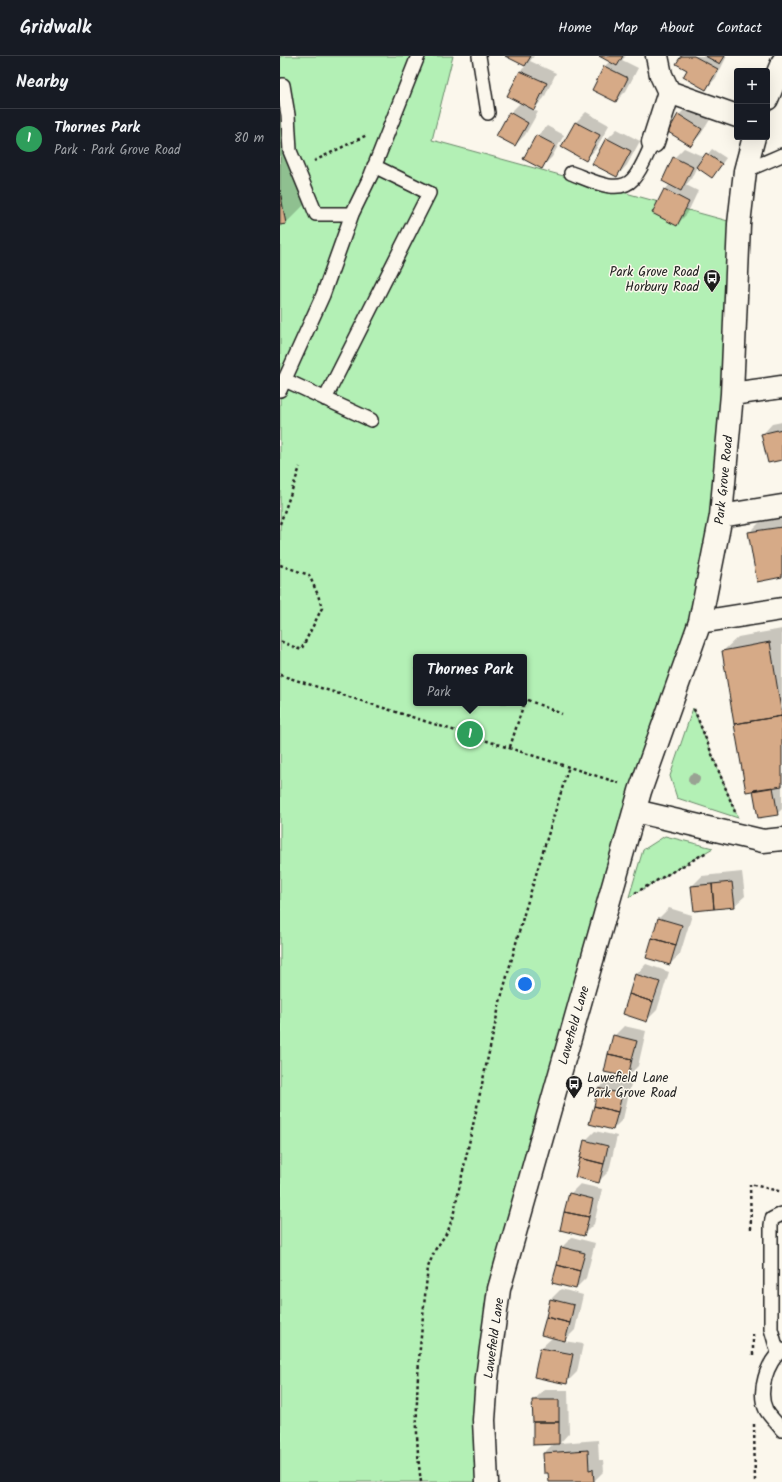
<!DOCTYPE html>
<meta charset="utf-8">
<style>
body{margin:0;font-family:Kalam,sans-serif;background:#20242c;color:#f1f3f6}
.controls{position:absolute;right:12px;top:12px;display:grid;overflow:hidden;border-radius:4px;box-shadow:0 4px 16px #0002}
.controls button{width:36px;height:36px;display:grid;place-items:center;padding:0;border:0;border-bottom:1px solid #363941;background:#171b24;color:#f1f3f6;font:20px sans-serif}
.you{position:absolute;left:245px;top:928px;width:14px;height:14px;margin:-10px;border:3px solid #fff;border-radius:50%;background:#1a73e8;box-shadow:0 0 0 6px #1a73e833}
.badge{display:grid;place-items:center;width:26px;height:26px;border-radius:50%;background:#919294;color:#fff;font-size:13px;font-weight:700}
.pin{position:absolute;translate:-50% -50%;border:2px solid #fff;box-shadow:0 1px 4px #0006}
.popup{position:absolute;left:133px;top:598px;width:114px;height:52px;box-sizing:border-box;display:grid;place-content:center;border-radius:4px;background:#171b24;filter:drop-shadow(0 1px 3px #0005);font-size:13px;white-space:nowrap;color:#9ea1a6}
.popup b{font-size:15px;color:#f1f3f6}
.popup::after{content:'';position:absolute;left:50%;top:100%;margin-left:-8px;border:8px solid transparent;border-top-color:#171b24}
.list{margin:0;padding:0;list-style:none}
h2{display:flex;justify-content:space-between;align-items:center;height:52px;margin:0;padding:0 16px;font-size:17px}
h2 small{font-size:13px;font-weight:400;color:#9ea1a6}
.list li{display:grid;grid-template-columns:26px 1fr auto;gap:12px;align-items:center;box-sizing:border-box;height:60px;padding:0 16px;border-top:1px solid #363941}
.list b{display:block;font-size:15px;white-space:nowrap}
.list p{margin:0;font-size:13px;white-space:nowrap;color:#9ea1a6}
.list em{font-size:13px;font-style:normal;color:#9ea1a6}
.map{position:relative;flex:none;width:502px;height:1426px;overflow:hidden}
header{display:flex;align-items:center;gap:24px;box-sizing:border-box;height:56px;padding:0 20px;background:#171b24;border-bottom:1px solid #363941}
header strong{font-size:19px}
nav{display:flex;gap:22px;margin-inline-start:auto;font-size:14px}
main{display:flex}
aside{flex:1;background:#171b24}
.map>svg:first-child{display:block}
.green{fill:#b3f0b5;stroke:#688668;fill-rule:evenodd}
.shadow{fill:#0003}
.building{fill:#d6aa87;stroke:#1c1c1c}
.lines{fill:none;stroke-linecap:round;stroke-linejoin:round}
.service-casing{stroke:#1c1c1c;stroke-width:16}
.minor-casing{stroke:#1c1c1c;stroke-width:25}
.path{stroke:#1c1c1c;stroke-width:2.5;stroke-dasharray:3 3;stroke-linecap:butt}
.service{stroke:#fbf7ec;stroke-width:13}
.minor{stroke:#fbf7ec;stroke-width:22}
.tree{fill:#99a293}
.labels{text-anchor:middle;stroke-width:3;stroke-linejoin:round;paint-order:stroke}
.poi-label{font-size:13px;fill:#1c1c1c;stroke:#fbf7ec;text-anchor:end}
.street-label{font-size:13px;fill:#1c1c1c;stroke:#fbf7ec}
</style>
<header>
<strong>Gridwalk</strong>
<nav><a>Home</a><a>Map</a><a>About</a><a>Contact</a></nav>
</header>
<main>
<aside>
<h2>Nearby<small></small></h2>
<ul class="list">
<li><span class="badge" style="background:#2e9e5b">1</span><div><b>Thornes Park</b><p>Park · Park Grove Road</p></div><em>80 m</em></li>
</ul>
</aside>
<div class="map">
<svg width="502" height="1426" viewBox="0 0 502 1426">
<rect width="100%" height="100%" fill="#fbf7ec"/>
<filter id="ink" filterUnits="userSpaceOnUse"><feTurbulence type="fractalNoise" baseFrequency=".025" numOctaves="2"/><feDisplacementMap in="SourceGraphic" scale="8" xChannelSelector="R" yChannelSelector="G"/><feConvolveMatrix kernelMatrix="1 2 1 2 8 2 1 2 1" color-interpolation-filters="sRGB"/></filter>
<g filter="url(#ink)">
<path class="green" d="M 0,0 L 173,0 L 152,84 L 459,168 L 441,460 L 219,1233 L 207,1426 L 0,1426 ZM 136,601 L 244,601 L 244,647 L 136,647 Z
M 413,652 L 458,762 L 397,742 L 390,720 Z
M 385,780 L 433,792 L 349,841 L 363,794 Z"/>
<path class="shadow" d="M 228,0 L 254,0 L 250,5 L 276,17 L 264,42 L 253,54 L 258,56 L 245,79 L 235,89 L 230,57 L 241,46 L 228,40 L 240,15 L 246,10 Z
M 321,0 L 346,0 L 342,4 L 358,12 L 346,35 L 336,45 L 313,34 L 325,10 L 330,5 Z
M 402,0 L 447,0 L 436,22 L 426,33 L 409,13 Z
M 409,49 L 431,62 L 421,78 L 411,89 L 399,59 Z
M 6,55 L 24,149 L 6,167 L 0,168 L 0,57 Z
M 306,56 L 329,69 L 316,93 L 306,103 L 282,91 L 296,66 Z
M 267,70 L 284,79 L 272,101 L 262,111 L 257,80 Z
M 337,73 L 360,85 L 347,109 L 337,120 L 327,83 Z
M 404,92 L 422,100 L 420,108 L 432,93 L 446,102 L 436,116 L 417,110 L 411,123 L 406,129 L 418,135 L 407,158 L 397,168 L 374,157 L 385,134 L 390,128 L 394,102 Z
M 502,366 L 502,403 L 482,379 L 492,368 Z
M 502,459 L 502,520 L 469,477 L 484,462 Z
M 502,573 L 502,753 L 497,758 L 443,595 L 458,581 Z
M 462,816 L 465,840 L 454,850 L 412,830 L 422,820 Z
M 389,852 L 412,859 L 400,898 L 390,908 L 367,901 L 379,862 Z
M 366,908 L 389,916 L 377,954 L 367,964 L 356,919 Z
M 344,970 L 366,975 L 358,1010 L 348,1020 L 334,980 Z
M 329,1022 L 351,1028 L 343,1063 L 333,1073 L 319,1033 Z
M 315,1075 L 337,1080 L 329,1115 L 319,1125 L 305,1085 Z
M 300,1128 L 322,1133 L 314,1168 L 304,1178 L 290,1138 Z
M 292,1181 L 315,1187 L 306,1222 L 296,1232 L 282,1191 Z
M 281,1233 L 303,1239 L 295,1274 L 284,1285 L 303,1288 L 297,1316 L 287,1326 L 256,1320 L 261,1292 L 273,1281 L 271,1243 Z
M 264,1334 L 288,1334 L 289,1377 L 280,1387 L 318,1384 L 319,1404 L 323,1404 L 324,1415 L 314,1425 L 270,1426 L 269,1416 L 264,1397 L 273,1388 L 253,1345 Z"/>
<path class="building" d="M 225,0 L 251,0 L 245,10 Z
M 319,0 L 343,0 L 337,10 Z
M 401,0 L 414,0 L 438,13 L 426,34 L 403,21 L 407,14 L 396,8 Z
M 425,0 L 445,0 L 440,8 Z
M 324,10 L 348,22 L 336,46 L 312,34 Z
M 240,15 L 267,27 L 254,54 L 227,40 Z
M 229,56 L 248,67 L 235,90 L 216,80 Z
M 398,58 L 422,73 L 411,90 L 388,76 Z
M 295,66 L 320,79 L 306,105 L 281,91 Z
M 256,79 L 275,89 L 262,113 L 243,103 Z
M 326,82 L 351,95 L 337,121 L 312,108 Z
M 426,97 L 442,108 L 432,122 L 416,111 Z
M 393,101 L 413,111 L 401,135 L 382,125 Z
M 384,133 L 409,146 L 397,170 L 372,157 Z
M 0,134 L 6,168 L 0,169 Z
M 502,373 L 502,404 L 488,407 L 481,378 Z
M 502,471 L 502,521 L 477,526 L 468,476 Z
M 490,586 L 502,660 L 454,668 L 442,595 Z
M 502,660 L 502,730 L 466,736 L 454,668 Z
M 493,731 L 498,759 L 478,762 L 473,734 Z
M 452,826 L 455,851 L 434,853 L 432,828 Z
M 432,828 L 434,853 L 414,855 L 411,830 Z
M 378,862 L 402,869 L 396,889 L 372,882 Z
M 372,882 L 396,889 L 390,909 L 366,902 Z
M 355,918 L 380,926 L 373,946 L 349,938 Z
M 349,938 L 373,946 L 367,966 L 343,958 Z
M 333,979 L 357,985 L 352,1003 L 328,998 Z
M 328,998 L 352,1003 L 348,1021 L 324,1016 Z
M 318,1032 L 342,1038 L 338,1056 L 314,1050 Z
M 314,1050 L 338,1056 L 333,1074 L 309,1068 Z
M 304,1084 L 328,1090 L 324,1108 L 300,1102 Z
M 300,1102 L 324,1108 L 319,1127 L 295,1121 Z
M 289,1137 L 313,1143 L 309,1161 L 284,1156 Z
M 284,1156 L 309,1161 L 304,1180 L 280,1174 Z
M 281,1191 L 305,1197 L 300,1215 L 277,1209 Z
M 277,1209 L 300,1215 L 296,1233 L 272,1227 Z
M 270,1243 L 294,1249 L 290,1267 L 266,1261 Z
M 266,1261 L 290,1267 L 285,1285 L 261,1279 Z
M 260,1292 L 293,1298 L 287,1328 L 254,1321 Z
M 252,1344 L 279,1344 L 279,1366 L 253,1366 Z
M 253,1366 L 279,1366 L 279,1388 L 253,1389 Z
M 308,1394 L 309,1414 L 313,1413 L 314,1426 L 269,1426 L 268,1417 L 264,1417 L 263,1397 Z"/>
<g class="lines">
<defs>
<path id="service" d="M 199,0 L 208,57
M 3,29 L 8,59 L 10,95 L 36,158 L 72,158
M 465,115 L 502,99
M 291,117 C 308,123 338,140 353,123 C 362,113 367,98 373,86
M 5,324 L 91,364
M 0,334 L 43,239 L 72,158 L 91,119 L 138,0
M 45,343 L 149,137 L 94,110
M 502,1294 C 487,1306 477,1336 486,1354 C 490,1361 497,1367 502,1374
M 498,1297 L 491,1273 L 491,1169 L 492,1163 L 502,1158"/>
<path id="minor" d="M 377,0 L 381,19 L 389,36 L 457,60
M 487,43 L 502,7
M 373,86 L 389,36
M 452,338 L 502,331
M 441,460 L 502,450
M 420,566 L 502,553
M 355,755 L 483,785 L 502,783
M 207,1426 L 204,1364 L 207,1322 L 219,1233 L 360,735 L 420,566 L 441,460 L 452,338 L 459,168 L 465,115 L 474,81"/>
</defs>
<use href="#service" class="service-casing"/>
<use href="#minor" class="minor-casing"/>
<path class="path" d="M 34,105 L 87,79
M 0,468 L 20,411
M 0,509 L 29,519 L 38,539 L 42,552 L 21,594 L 0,585
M 0,619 L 339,727
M 244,646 L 245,643 L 282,658
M 414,653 L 455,756
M 230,691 L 244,647
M 355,837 L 427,796
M 471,1173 L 470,1128 L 502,1136
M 473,1278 L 473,1301
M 474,1368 L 475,1426
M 141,1426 C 131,1355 141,1281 148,1211 L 155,1194 L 168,1175 L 174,1156 L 220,946 L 244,858 L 289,710"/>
<use href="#service" class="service"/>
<use href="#minor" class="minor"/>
</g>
<circle class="tree" cx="414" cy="723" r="6"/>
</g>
<defs>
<symbol id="bus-pin" viewBox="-11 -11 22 30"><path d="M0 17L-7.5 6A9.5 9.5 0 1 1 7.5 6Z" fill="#1c1c1c" stroke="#fbf7ec"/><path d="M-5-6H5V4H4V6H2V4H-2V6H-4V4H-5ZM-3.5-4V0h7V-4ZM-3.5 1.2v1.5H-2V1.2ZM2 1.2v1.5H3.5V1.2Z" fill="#fff"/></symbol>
</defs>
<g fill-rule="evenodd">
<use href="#bus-pin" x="422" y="212" width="20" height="27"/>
<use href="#bus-pin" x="284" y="1018" width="20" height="27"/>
</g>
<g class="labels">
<g class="poi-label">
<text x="419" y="220">Park Grove Road<tspan x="419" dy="15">Horbury Road</tspan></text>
<text x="307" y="1026" text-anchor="start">Lawefield Lane<tspan x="307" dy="15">Park Grove Road</tspan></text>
</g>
<g class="street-label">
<text transform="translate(443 424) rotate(-84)" y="5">Park Grove Road</text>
<text transform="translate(293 969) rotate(-74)" y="5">Lawefield Lane</text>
<text transform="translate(213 1282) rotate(-82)" y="5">Lawefield Lane</text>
</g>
</g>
</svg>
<div class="controls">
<button>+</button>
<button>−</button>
</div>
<div class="you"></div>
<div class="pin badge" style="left:190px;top:678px;background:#2e9e5b">1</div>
<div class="popup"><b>Thornes Park</b>Park</div>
</div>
</main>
